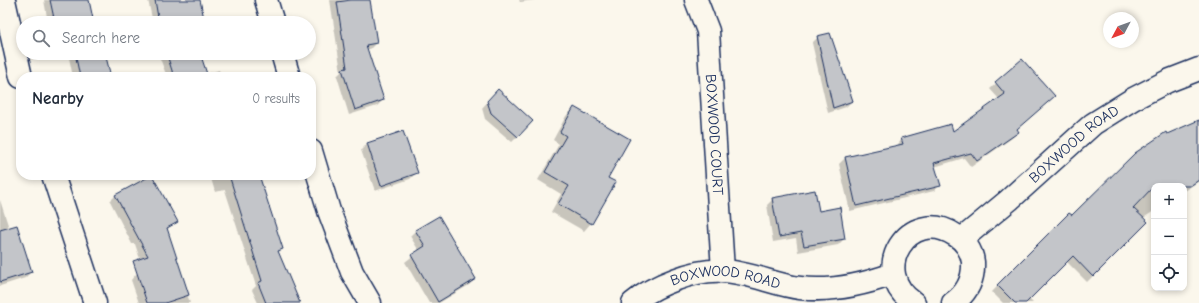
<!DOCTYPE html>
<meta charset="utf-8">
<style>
body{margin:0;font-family:"Comic Neue",sans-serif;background:#f2f2f3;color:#1f2937}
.controls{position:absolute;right:12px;bottom:12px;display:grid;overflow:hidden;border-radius:8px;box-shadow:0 2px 6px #0003}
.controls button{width:36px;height:36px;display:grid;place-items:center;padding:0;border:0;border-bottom:1px solid #e0e1e3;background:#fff;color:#1f2937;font:20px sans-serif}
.compass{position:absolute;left:1103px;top:12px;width:36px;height:36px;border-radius:50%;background:#fff;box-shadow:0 2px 6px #0003;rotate:229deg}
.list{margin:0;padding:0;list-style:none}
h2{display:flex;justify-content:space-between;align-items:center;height:52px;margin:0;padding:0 16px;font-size:17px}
h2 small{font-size:13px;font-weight:400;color:#747a83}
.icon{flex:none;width:22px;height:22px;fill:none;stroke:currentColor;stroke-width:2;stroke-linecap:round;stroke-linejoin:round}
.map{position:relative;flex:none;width:1199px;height:303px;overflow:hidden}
.search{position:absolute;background:#fff;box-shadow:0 2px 6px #0003;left:16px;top:16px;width:300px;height:44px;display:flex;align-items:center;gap:10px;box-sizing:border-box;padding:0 14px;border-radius:22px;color:#747a83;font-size:15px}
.panel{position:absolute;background:#fff;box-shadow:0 2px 6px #0003;left:16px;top:72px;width:300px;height:108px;border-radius:16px}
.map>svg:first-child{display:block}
.shadow{fill:#0003}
.building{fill:#c3c5c9;stroke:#1b2f5e}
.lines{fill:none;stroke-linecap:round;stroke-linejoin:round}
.minor-casing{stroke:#1b2f5e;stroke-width:25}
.minor{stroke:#fbf7ec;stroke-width:22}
.labels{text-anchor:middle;stroke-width:4;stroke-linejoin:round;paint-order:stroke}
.street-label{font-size:15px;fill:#1b2f5e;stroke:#fbf7ec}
</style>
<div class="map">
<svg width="1199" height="303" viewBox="0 0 1199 303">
<rect width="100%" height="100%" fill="#fbf7ec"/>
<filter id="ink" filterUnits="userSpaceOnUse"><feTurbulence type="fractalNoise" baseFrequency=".025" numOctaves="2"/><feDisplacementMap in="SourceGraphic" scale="8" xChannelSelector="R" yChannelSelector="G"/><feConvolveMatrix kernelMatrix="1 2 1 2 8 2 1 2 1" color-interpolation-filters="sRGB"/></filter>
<g filter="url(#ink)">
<path class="shadow" d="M 44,0 L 88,0 L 92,23 L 48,23 Z
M 148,0 L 199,0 L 204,23 L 153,23 Z
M 330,0 L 369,0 L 376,43 L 370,49 L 366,49 L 383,100 L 377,106 L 349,115 L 337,76 L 341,72 Z
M 519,0 L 535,0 L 520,2 Z
M 818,37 L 852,101 L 846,107 L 828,113 L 812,43 Z
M 68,53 L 104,53 L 110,77 L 73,77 Z
M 158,53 L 199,53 L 206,74 L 219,70 L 222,77 L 167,77 Z
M 1022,60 L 1016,130 L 1018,132 L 1012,138 L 971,167 L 964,158 L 934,167 L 940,185 L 934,191 L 850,211 L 839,164 L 845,158 L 896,147 L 902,139 L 953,133 L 999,99 L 990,89 Z
M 492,97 L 518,136 L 512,142 L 485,119 L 482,108 Z
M 574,108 L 607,178 L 591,223 L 584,231 L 551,212 L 561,194 L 538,180 L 559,144 L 553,140 L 566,116 Z
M 1199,121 L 1199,181 L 1184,191 L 1184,186 L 1154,186 L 1154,211 L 1142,219 L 1146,223 L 1087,282 L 1066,261 L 1029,299 L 1033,303 L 1003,303 L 992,292 L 1069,214 L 1072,217 L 1167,135 Z
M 367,144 L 416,173 L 410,179 L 375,191 L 361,150 Z
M 210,175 L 260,175 L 259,178 L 281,249 L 278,253 L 299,303 L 258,303 L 252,290 L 256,286 L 225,190 L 215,192 Z
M 116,195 L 176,222 L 166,230 L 190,303 L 139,303 L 131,280 L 137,273 L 144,271 L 135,244 L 132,244 L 110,201 Z
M 773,199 L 818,212 L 844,239 L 838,245 L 798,252 L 796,238 L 773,242 L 767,205 Z
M 0,200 L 9,228 L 31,272 L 25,278 L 0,286 Z
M 416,230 L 475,279 L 469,285 L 439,303 L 429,303 L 405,262 L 419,251 L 410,236 Z"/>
<path class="building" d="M 50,0 L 89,0 L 93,19 L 73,23 L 55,23 Z
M 155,0 L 200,0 L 205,23 L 159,23 Z
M 351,0 L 370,0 L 377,43 L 366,45 L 384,100 L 355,110 L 342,69 L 347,68 L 337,2 Z
M 830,33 L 853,101 L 833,108 L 817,36 Z
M 75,53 L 105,53 L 111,77 L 80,77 Z
M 183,53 L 200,53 L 208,77 L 174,77 L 168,58 Z
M 1022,59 L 1055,96 L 1017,129 L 1019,132 L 977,161 L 971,153 L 934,163 L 941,186 L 856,206 L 845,157 L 903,144 L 901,138 L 951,124 L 953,131 L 1005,94 L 995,82 Z
M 498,89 L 533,121 L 518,137 L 491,113 L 487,101 Z
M 574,107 L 630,139 L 608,178 L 616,182 L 592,224 L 558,204 L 569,186 L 545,172 L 566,136 L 560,132 Z
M 1199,120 L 1199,180 L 1190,186 L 1154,186 L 1133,208 L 1148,222 L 1093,277 L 1073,256 L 1026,303 L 1015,303 L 997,285 L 1069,213 L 1072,215 L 1135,153 L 1166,132 L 1167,134 Z
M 403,131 L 418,173 L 381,186 L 367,143 Z
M 152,175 L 178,222 L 167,228 L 189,295 L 165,303 L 147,303 L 133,261 L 148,256 L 115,195 Z
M 229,175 L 259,175 L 283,249 L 278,251 L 300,303 L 266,303 L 258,283 L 262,281 Z
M 815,190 L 819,211 L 840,207 L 845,239 L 804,246 L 801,233 L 779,237 L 772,198 Z
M 439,216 L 476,279 L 438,302 L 411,255 L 425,246 L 415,230 Z
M 17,225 L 32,272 L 0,282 L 0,230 Z"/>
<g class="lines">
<defs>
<g id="minor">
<path d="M 4,0 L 21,77"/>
<path d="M 266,0 L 273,23"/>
<path id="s1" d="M 696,0 L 708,31 L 723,271"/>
<path d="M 282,53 L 289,77"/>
<path d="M 311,151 L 329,211 L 352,272 L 370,303"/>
<path d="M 53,175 L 95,303"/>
<path id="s2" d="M 962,239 L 1009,200 L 1093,124 L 1133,99 L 1168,81 L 1199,69"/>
<path id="s3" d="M 633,303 C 654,285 695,269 723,271 C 749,272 775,285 800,288 C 830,292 865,284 893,274"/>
<path d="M 914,303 C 867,272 909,205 955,235 C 964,240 972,251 973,262 C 974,280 967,293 953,303"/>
</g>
</defs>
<use href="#minor" class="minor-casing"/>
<use href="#minor" class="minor"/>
</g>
</g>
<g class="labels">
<g class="street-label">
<text dy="5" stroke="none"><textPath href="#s1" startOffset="137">BOXWOOD COURT</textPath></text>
<text dy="5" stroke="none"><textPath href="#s2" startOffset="147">BOXWOOD ROAD</textPath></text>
<text dy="5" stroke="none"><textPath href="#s3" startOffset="100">BOXWOOD ROAD</textPath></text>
</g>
</g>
</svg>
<div class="controls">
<button>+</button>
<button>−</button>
<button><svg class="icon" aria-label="locate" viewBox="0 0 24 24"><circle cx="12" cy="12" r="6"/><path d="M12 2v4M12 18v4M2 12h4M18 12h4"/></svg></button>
</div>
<svg class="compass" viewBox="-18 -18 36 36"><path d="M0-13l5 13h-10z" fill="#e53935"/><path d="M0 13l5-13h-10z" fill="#747a83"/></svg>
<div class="search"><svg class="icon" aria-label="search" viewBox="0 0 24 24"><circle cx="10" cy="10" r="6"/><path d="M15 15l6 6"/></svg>Search here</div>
<section class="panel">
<h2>Nearby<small>0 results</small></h2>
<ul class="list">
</ul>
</section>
</div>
